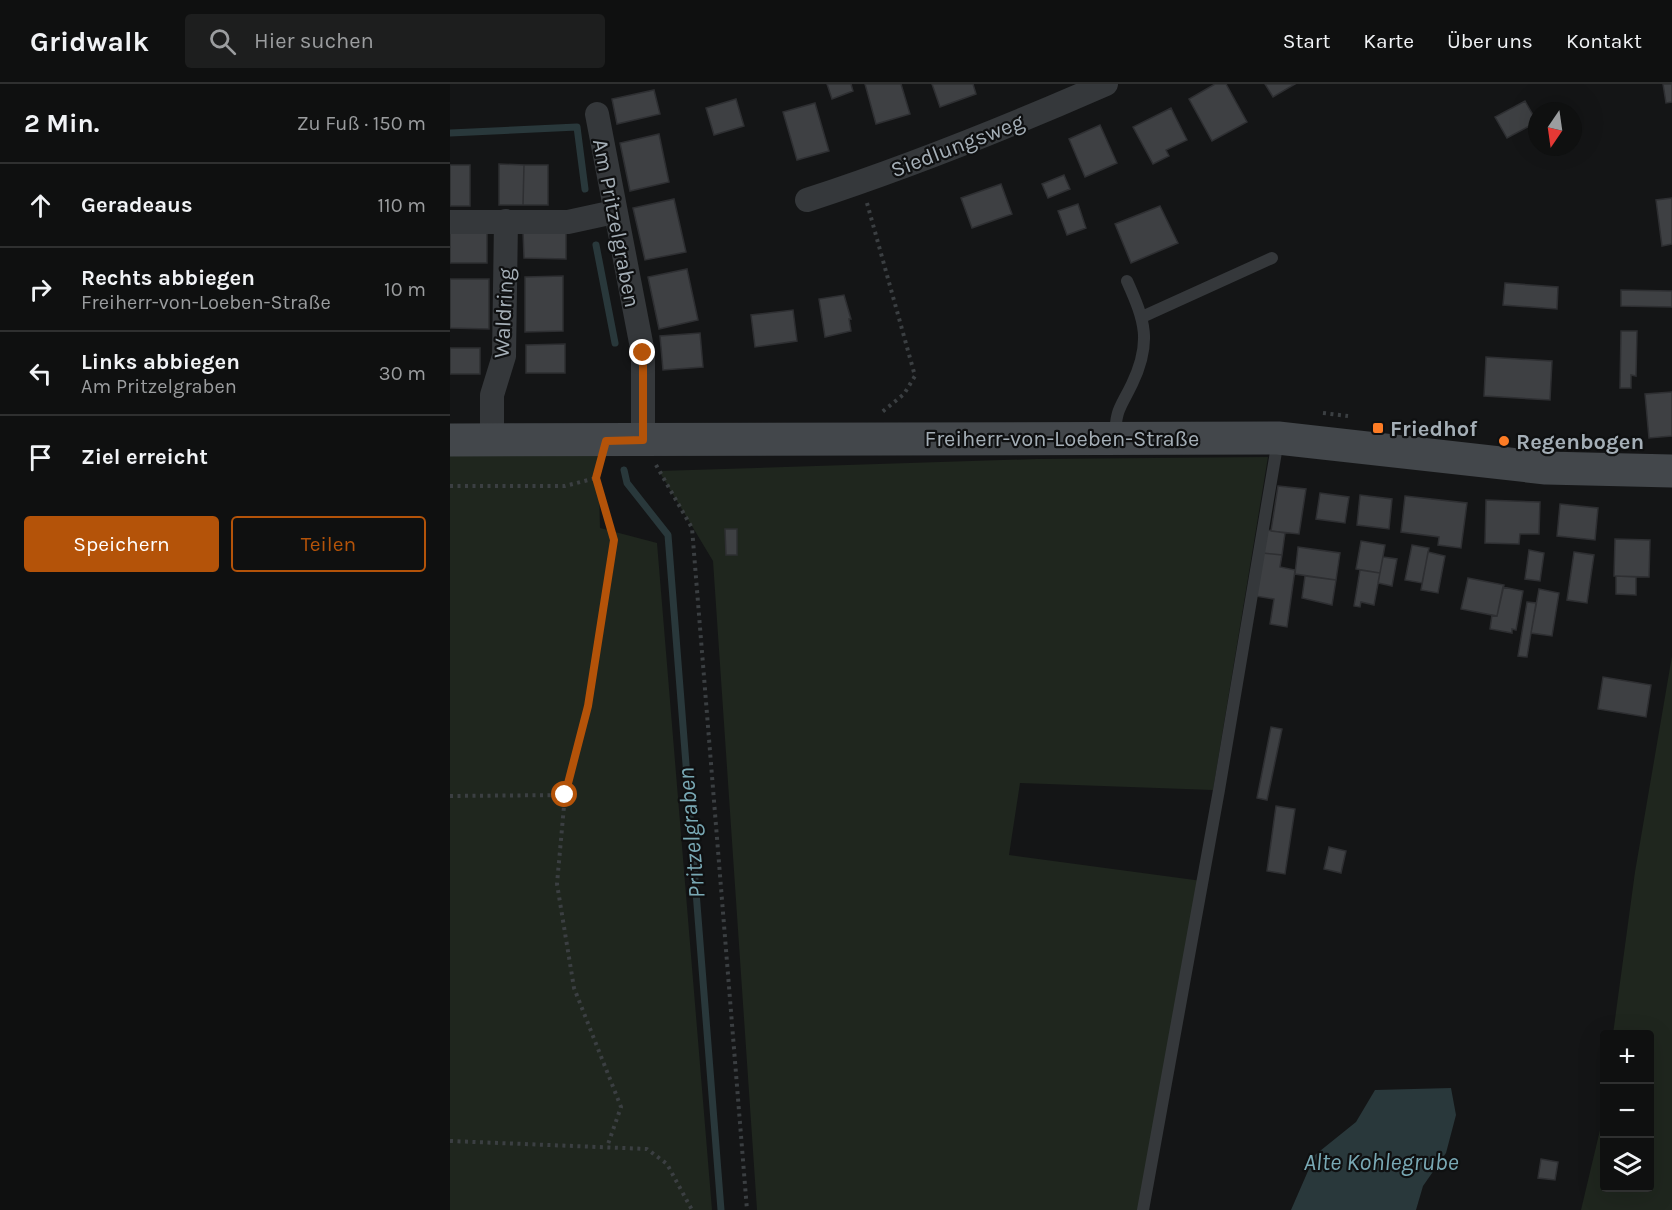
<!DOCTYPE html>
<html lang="de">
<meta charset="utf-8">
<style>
body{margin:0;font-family:Karla,sans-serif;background:#1d1e1e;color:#f1f3f6}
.controls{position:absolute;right:18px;bottom:18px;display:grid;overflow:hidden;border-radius:6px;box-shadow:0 6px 24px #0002}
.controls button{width:54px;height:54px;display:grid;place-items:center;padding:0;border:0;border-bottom:2px solid #2f3030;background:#0f1010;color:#f1f3f6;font:30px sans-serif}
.compass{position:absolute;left:1078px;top:18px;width:54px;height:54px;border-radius:50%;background:#0f1010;box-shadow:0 6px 24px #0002;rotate:193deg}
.stop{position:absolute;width:18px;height:18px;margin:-14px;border:4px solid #b45309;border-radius:50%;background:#fff}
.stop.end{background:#b45309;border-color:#fff;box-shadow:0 2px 6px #0008}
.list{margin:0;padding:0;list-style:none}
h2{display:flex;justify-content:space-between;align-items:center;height:78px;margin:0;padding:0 24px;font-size:26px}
h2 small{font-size:20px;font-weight:400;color:#9b9d9f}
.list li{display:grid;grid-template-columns:39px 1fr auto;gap:18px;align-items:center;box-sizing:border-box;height:84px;padding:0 24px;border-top:2px solid #2f3030}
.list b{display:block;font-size:22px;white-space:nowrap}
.list p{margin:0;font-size:20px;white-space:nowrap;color:#9b9d9f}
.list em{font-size:20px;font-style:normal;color:#9b9d9f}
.actions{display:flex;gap:12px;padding:18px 24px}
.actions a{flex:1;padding:14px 0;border:2px solid #b45309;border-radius:6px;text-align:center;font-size:21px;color:#b45309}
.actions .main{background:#b45309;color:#fff}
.icon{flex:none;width:33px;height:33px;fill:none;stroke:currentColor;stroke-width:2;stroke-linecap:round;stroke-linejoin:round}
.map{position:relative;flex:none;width:1222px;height:1126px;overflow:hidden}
header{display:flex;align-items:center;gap:36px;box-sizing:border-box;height:84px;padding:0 30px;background:#0f1010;border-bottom:2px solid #2f3030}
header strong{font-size:28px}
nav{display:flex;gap:33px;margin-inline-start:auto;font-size:21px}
.search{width:420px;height:54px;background:#1d1e1e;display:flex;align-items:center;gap:15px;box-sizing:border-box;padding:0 21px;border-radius:6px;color:#9b9d9f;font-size:22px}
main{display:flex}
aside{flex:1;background:#0f1010}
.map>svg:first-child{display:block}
.green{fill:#1f261e}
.water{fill:#29383b}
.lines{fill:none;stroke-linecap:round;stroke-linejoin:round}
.stream{stroke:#29383b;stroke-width:7}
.building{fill:#3e4043;stroke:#2e2f32;stroke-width:1.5}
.path{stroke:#3b3f42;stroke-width:4;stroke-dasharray:3 4.5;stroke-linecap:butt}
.service{stroke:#35383b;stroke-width:12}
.minor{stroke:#35383b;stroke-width:24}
.secondary{stroke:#43474b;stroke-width:33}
.route{stroke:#b45309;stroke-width:8}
.poi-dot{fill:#fd7c25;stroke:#0f1011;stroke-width:2}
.labels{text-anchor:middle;stroke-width:4.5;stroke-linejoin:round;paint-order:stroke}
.street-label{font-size:22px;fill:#a5afb7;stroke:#0f1011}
.poi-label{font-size:22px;font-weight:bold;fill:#a5afb7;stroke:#0f1011;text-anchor:start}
.water-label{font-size:24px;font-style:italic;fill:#79a9b5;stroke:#0f1011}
</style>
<header>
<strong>Gridwalk</strong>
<div class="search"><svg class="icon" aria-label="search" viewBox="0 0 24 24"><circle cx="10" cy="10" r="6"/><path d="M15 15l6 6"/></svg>Hier suchen</div>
<nav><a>Start</a><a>Karte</a><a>Über uns</a><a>Kontakt</a></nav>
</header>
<main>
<aside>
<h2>2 Min.<small>Zu Fuß · 150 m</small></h2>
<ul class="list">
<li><svg class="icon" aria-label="ahead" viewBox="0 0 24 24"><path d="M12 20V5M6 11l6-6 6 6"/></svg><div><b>Geradeaus</b></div><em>110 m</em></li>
<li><svg class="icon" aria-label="right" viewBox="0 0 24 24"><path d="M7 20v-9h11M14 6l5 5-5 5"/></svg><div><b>Rechts abbiegen</b><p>Freiherr-von-Loeben-Straße</p></div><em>10 m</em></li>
<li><svg class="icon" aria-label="left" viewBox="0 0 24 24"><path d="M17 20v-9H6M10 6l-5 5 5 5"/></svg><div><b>Links abbiegen</b><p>Am Pritzelgraben</p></div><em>30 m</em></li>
<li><svg class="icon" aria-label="arrive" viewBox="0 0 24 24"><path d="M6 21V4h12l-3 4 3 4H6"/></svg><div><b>Ziel erreicht</b></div></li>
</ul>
<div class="actions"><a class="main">Speichern</a><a>Teilen</a></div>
</aside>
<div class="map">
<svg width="1222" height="1126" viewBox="0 0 1222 1126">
<rect width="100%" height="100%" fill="#141516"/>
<path class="green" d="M 0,369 L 148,369 L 150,444 L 207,459 L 262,1126 L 0,1126 Z
M 818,373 L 763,706 L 570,699 L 559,771 L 752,797 L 696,1126 L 307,1126 L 263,477 L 209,387 L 587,375 Z
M 1222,572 L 1222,1126 L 1131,1126 L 1150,1046 L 1154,1013 L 1154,1104 L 1200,1104 L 1200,950 L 1163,950 L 1185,788 Z"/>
<path class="water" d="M 1001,1004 L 1006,1031 L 996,1069 L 973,1102 L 966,1126 L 841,1126 L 865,1071 L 906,1038 L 925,1006 Z"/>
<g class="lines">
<path class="stream" d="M 0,49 L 127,43 L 135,105
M 146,161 L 165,259
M 174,386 L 177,399 L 218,451 L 271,1126"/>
</g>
<path class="building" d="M 377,0 L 401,0 L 403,7 L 382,15 Z
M 415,0 L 451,0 L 460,30 L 426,40 Z
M 482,0 L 523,0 L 526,10 L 490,23 Z
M 765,0 L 776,0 L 797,38 L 762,57 L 739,15 Z
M 815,0 L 845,0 L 823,13 Z
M 1213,0 L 1222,0 L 1222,18 L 1216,19 Z
M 204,6 L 210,30 L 167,40 L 162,15 Z
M 286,15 L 294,42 L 264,51 L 256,24 Z
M 1075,17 L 1087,38 L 1057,54 L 1045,33 Z
M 365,19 L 379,67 L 347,76 L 333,28 Z
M 721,24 L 737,56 L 716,66 L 719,72 L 703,80 L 683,43 Z
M 650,41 L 667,79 L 635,93 L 619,55 Z
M 209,50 L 219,98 L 180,107 L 170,59 Z
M 49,80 L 74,81 L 73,121 L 49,121 Z
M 0,81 L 20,81 L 20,122 L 0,122 Z
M 74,81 L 98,81 L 98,121 L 73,121 Z
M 614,91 L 620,105 L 598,114 L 592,100 Z
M 551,100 L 562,130 L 522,144 L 511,114 Z
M 1222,114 L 1222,160 L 1212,162 L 1206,116 Z
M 224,115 L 236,168 L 195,176 L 183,124 Z
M 628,120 L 636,144 L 617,151 L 608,127 Z
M 710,122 L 728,159 L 681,179 L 665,140 Z
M 73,147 L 116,147 L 116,175 L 74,174 Z
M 0,149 L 37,149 L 37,179 L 0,179 Z
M 237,185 L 248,236 L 209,245 L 198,193 Z
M 113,192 L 113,247 L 75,248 L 75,193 Z
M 0,195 L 39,195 L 39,245 L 0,244 Z
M 1055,199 L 1108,203 L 1107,225 L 1053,221 Z
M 1171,206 L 1222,207 L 1222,223 L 1171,222 Z
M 394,211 L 401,235 L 399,235 L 401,247 L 375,253 L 369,215 Z
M 343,226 L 347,257 L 305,263 L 301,231 Z
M 1171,247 L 1187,247 L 1186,292 L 1181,291 L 1181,304 L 1170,304 Z
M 250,249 L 253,283 L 213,286 L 210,252 Z
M 115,260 L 115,289 L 76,289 L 76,261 Z
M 0,264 L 30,264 L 30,290 L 0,290 Z
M 1036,273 L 1102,277 L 1100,316 L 1034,312 Z
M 1222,308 L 1222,352 L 1199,354 L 1195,310 Z
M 828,402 L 856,405 L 849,450 L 821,447 Z
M 870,409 L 899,413 L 895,439 L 866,435 Z
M 910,411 L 942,415 L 939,445 L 907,441 Z
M 955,412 L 1017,419 L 1011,464 L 988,461 L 989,453 L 951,448 Z
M 1036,416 L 1090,418 L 1089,450 L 1070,450 L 1069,460 L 1035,459 Z
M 1110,420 L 1148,424 L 1145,456 L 1107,452 Z
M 275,445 L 287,445 L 287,471 L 276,471 Z
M 817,446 L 835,449 L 832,471 L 813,469 Z
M 1165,455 L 1200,456 L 1199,493 L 1164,492 Z
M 911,457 L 935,461 L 930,489 L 906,485 Z
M 962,461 L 979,464 L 972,499 L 955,496 Z
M 848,463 L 890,469 L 886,496 L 845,490 Z
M 1079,466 L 1094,469 L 1090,497 L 1075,495 Z
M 978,468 L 995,472 L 988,509 L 971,506 Z
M 1124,468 L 1144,471 L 1137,519 L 1117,516 Z
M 813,469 L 832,471 L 830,483 L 845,486 L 837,543 L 820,540 L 824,515 L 805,512 Z
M 933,473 L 947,475 L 942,502 L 928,499 Z
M 910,486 L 930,489 L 924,521 L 911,518 L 910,523 L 904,522 Z
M 855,492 L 886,496 L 882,521 L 852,514 Z
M 1166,492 L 1186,493 L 1186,511 L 1166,510 Z
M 1018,494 L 1054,501 L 1047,532 L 1011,525 Z
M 1053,503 L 1073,507 L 1066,546 L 1062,545 L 1062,549 L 1040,545 L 1042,531 L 1047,532 Z
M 1089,505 L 1109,509 L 1102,552 L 1081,549 Z
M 1077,518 L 1086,519 L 1077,573 L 1068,572 Z
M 1153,593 L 1201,601 L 1196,633 L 1148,625 Z
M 821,643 L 832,645 L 817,716 L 807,714 Z
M 826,722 L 845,725 L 835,790 L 817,787 Z
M 879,763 L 896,767 L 891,789 L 874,785 Z
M 1091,1075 L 1108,1078 L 1105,1096 L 1088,1094 Z"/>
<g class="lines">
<path class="path" d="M 417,119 L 465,292 L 454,310 L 432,328
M 873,329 L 898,332
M 206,381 L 242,444 L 297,1126
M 146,394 L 164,456 L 138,622 L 115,711 L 107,800 L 124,904 L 171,1023 L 157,1063
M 0,402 L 115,402 L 146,394 L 149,383
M 0,712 L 115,711
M 0,1057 L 197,1065 L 217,1080 L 242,1126"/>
<path class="service" d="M 692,233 L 822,174
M 665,353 C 666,324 670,325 682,300 C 702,258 695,237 677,197
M 693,1126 L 769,706 L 828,356"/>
<path class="minor" d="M 147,30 L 193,269 L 193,356
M 357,116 C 458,83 558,43 656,0
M 0,138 L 118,138 L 164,128
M 42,356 L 42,311 L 54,272 L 56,137"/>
<path class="secondary" d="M 0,356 L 828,354 L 1096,384 L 1222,387"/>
</g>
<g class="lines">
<path class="route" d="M 115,711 L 138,622 L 164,456 L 146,394 L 156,357 L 193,356 L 193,269"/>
</g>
<g class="poi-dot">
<rect x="922" y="338" width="12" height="12" rx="3"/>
<circle cx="1054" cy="357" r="6"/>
</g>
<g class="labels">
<g class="street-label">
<text transform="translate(507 61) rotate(-21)" y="8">Siedlungsweg</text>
<text transform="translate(167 139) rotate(79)" y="8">Am Pritzelgraben</text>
<text transform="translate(53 229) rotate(-87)" y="8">Waldring</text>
<text x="612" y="362">Freiherr-von-Loeben-Straße</text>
</g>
<g class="poi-label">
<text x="940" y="352">Friedhof</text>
<text x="1066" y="365">Regenbogen</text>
</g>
<g class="water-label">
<text transform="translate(241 749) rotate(-95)" y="8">Pritzelgraben</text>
<text x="931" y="1086">Alte Kohlegrube</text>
</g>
</g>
</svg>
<div class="controls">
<button>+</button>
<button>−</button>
<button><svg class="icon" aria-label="layers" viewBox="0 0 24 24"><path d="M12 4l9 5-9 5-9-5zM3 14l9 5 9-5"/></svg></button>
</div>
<svg class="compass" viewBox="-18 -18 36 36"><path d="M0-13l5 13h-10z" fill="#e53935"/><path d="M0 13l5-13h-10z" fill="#9b9d9f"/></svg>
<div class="stop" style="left:115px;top:711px"></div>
<div class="stop end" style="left:193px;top:269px"></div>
</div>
</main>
